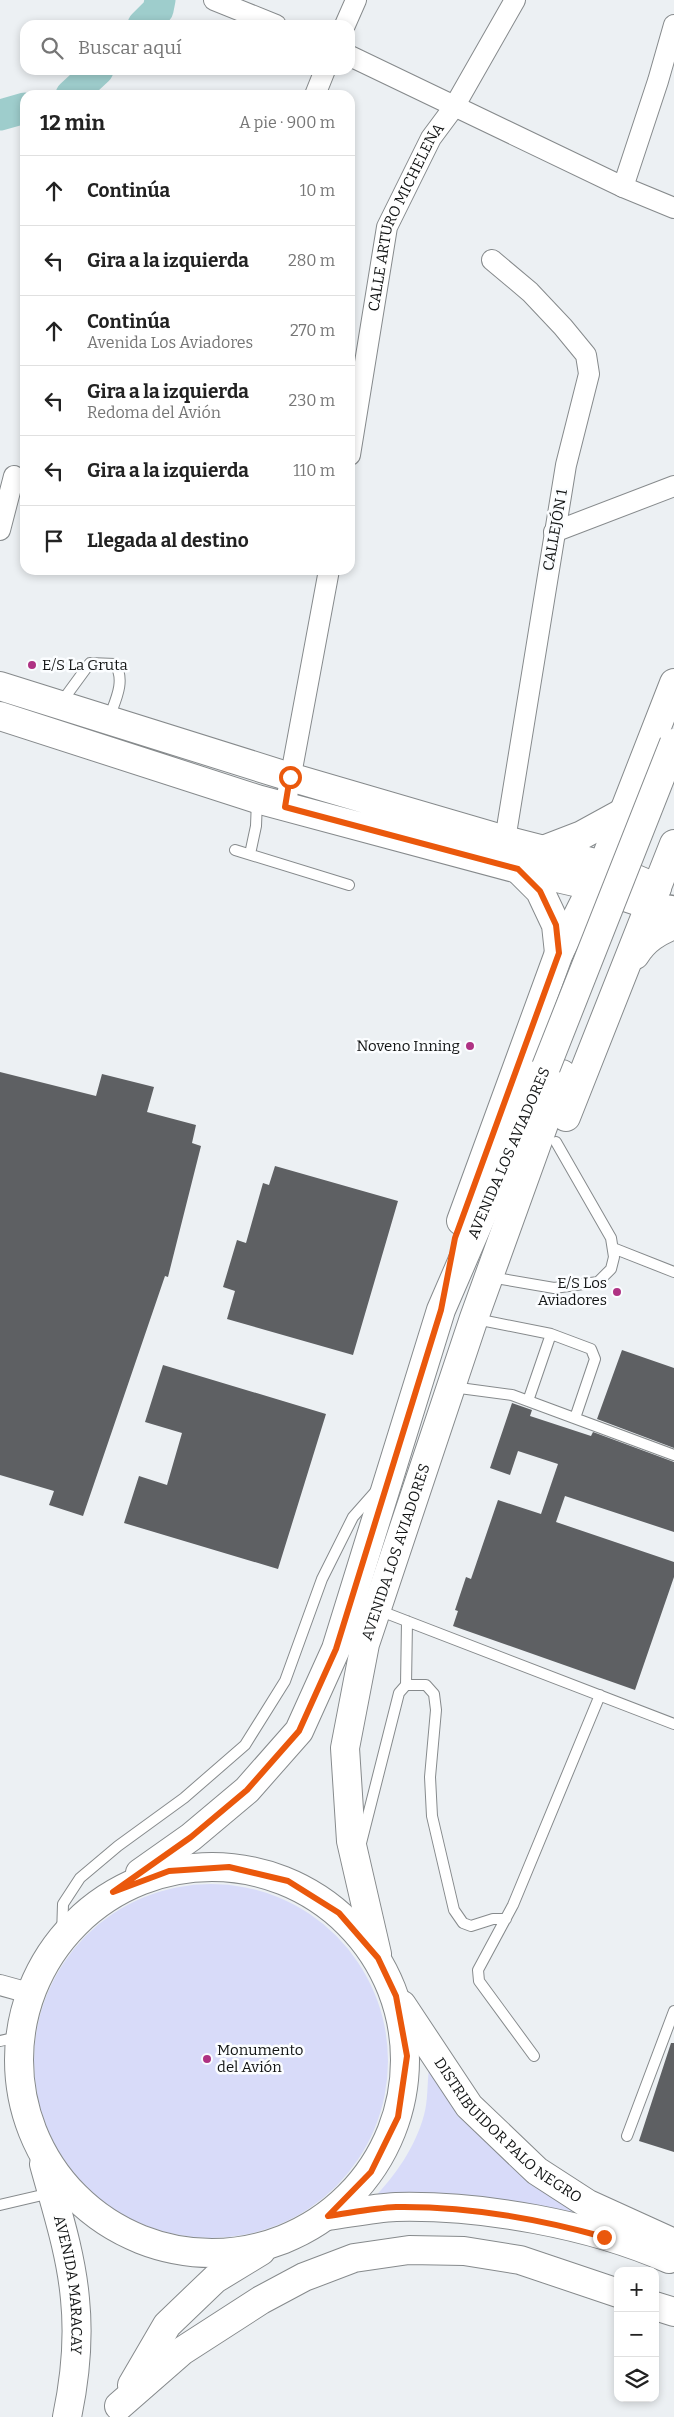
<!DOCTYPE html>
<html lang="es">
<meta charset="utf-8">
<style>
body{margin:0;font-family:Bitter,serif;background:#f2f2f2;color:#222}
.controls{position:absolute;right:15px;bottom:15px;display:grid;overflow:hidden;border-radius:10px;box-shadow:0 2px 8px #0003}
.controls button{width:45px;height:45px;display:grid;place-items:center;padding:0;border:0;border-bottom:1px solid #e0e0e0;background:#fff;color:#222;font:25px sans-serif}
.stop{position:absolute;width:15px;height:15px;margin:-11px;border:4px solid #ea580c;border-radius:50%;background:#fff}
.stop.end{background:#ea580c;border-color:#fff;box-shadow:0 1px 5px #0008}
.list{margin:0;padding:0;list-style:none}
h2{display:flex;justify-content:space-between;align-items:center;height:65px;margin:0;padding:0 20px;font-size:21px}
h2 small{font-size:16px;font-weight:400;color:#767676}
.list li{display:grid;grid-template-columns:32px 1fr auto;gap:15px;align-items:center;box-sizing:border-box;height:70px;padding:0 20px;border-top:1px solid #e0e0e0}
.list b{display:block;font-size:19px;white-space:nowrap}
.list p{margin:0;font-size:16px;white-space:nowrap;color:#767676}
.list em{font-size:16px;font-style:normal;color:#767676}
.icon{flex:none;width:28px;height:28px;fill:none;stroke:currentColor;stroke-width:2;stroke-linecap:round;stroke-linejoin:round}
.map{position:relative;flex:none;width:674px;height:2417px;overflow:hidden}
.search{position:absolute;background:#fff;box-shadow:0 2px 8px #0003;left:20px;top:20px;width:335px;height:55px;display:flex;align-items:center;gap:12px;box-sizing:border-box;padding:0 18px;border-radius:15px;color:#767676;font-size:19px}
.panel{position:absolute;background:#fff;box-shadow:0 2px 8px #0003;left:20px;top:90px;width:335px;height:485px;border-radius:15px}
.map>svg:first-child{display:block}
.green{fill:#d8dbf9}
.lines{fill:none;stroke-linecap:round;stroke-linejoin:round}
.river{stroke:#9ecdcc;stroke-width:31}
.building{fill:#5e6063}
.service-casing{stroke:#868a8c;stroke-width:12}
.minor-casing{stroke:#868a8c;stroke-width:22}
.tertiary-casing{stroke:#868a8c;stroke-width:28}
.secondary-casing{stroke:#868a8c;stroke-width:30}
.primary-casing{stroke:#868a8c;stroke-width:30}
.service{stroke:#fff;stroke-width:10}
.minor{stroke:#fff;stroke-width:20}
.tertiary{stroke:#fff;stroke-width:25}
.secondary{stroke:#fff;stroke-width:28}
.primary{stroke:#fff;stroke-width:28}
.primary-bridge-casing{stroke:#868a8c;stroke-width:30;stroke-linecap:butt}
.primary-bridge{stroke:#fff;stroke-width:28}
.route{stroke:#ea580c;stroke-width:6}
.poi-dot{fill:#af3283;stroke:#fbfdff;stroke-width:2}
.labels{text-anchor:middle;stroke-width:5;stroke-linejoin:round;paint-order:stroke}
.street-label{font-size:15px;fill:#121414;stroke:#fbfdff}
.poi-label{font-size:15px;fill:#121414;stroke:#fbfdff;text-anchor:start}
</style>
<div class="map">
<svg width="674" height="2417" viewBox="0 0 674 2417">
<rect width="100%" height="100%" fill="#ecf0f3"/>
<path class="green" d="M34 2061a177 177 0 1 1 354 0a177 177 0 1 1-354 0Z
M 429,2069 L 480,2135 L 543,2192 L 623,2237 L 372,2200 C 395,2176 415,2148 424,2115 C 428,2101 427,2084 429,2069 Z"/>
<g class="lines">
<path class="river" d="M 143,25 L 158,10 L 160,0
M 71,95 L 98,70
M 0,115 L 25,108"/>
</g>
<path class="building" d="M 0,1072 L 96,1096 L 102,1074 L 154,1087 L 147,1112 L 196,1125 L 192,1143 L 201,1146 L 168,1277 L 165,1276 L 83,1516 L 49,1505 L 54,1491 L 0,1475 Z
M 275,1166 L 398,1201 L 353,1355 L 227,1319 L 235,1291 L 223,1287 L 237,1240 L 246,1243 L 263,1183 L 269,1185 Z
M 622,1350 L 674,1368 L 674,1448 L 597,1419 Z
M 163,1365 L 326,1414 L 278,1569 L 124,1523 L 139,1476 L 167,1485 L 182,1433 L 145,1422 Z
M 512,1403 L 532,1410 L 530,1416 L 591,1436 L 593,1432 L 674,1462 L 674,1532 L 565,1496 L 556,1522 L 674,1562 L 674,1577 L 635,1690 L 453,1626 L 458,1611 L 455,1610 L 466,1577 L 471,1579 L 498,1500 L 541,1514 L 558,1464 L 518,1451 L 510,1475 L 490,1468 Z
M 671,2043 L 674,2043 L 674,2152 L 639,2141 Z"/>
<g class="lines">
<defs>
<path id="service" d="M 60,704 L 90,663 L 115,664 C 126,681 115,701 109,718
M 235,850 L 349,885
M 250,854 L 256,826 L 257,800
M 613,1248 L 674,1272
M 496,1278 L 554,1288 L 598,1282 L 611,1269 L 614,1257 L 611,1238 L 556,1142
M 476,1319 L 551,1334
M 452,1387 L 512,1395 L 674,1455
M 528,1401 L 551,1334 L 591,1349 L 595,1359 L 575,1418
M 378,1610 L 674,1724
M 406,1685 L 407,1621
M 361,1843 L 399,1693 L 406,1685 L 426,1685 L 434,1694 L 436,1710 L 430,1777 L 432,1816 L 454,1910 L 463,1923 L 471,1926 L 493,1919 L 506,1919
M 62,1936 L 63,1904 L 80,1878 L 118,1846 L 184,1798 L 245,1745 L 285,1681 L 322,1579 L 353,1517 L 376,1491
M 0,2041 L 18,2037
M 534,2056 L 479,1981 L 478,1970 L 513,1905 L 600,1695
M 627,2136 L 674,2011
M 0,2205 L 51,2193"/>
<g id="minor">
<path d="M 214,0 L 276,25"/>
<path d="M 345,25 L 356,0"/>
<path d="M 350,56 L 623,187 L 674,208"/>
<path d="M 315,95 L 325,70"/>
<path d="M 623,187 L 658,81 L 674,25"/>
<path d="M 492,260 L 530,292 L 563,327 L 586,355 L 589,374 L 566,465 L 505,840"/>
<path id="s1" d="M 350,455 L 387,227 L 431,138 L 454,107 L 515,0"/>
<path d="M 0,530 L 14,476"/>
<path d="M 554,532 L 674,486"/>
<path d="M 285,807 L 329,570"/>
<path d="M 0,1985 L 29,1993"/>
</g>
<path id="tertiary" d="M 649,905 L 674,909"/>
<path id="secondary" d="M 0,686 L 290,777 L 505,840 L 603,865 L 657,888
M 0,716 L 257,799 L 518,869 L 592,886 L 649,905"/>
<g id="primary">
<path d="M 543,850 L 582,835 L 624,812"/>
<path d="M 518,869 L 540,891 L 556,925 L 559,953"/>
<path d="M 635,955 C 645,939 657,932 674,925"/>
<path d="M 566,1117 L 674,844"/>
<path d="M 461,1221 L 559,953 L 603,865 L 674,683"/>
<circle cx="212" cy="2060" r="193"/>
<path id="s2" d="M 140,1873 L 191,1837 L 247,1790 L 299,1731 L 336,1649 L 441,1310 L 546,1067"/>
<path id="s3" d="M 377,1954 L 351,1841 L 345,1748 L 365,1644 L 474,1318 L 562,1074"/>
<path id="s4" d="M 402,2005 L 469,2106 L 537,2171 L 588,2204 L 674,2243"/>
<path id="s5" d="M 44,2164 C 56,2208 71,2253 75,2299 C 79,2338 75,2379 67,2417"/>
<path d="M 328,2216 C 350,2213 374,2208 396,2207 C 482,2205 590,2224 669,2259"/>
<path d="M 655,2306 L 674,2312"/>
<path d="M 132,2385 L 167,2325 L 215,2279 L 261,2251"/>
<path d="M 119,2406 L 182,2351 L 261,2300 L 304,2277 L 354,2258 L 409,2250 L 464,2251 L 520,2260 L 618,2293"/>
</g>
</defs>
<use href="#service" class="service-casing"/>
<use href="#minor" class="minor-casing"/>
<use href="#tertiary" class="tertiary-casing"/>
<use href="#secondary" class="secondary-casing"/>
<use href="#primary" class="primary-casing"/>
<use href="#service" class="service"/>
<use href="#minor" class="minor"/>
<use href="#tertiary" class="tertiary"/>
<use href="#secondary" class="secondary"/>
<use href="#primary" class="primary"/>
<defs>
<path id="primary-bridge" d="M 546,1067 L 674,743"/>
</defs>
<use href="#primary-bridge" class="primary-bridge-casing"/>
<use href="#primary-bridge" class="primary-bridge"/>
</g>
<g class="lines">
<path class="route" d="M 290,777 L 285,807 L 518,869 L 540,891 L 556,925 L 559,953 L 455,1238 L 441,1310 L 336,1649 L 299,1731 L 247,1790 L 191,1837 L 113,1892 L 169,1871 L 229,1867 L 288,1881 L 339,1913 L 378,1958 L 396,1996 L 407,2056 L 398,2117 L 371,2172 L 328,2216 C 350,2213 374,2208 396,2207 C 467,2206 536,2218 604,2237"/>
</g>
<g class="poi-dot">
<circle cx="32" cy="665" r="5"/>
<circle cx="470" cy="1046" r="5"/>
<circle cx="617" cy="1292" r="5"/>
<circle cx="207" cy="2059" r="5"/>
</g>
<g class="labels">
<g class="street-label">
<text dy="5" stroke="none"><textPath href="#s1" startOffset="246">CALLE ARTURO MICHELENA</textPath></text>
<text transform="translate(555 530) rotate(-80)" y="5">CALLEJÓN 1</text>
<text dy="5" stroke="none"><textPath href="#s2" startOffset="830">AVENIDA LOS AVIADORES</textPath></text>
<text dy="5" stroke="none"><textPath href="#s3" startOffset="412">AVENIDA LOS AVIADORES</textPath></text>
<text dy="5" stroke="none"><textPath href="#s4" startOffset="166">DISTRIBUIDOR PALO NEGRO</textPath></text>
<text dy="5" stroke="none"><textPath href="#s5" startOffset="124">AVENIDA MARACAY</textPath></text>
</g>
<g class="poi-label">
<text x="42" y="670">E/S La Gruta</text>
<text x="460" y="1051" text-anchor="end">Noveno Inning</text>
<text x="607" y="1288" text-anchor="end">E/S Los<tspan x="607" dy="17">Aviadores</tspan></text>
<text x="217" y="2055">Monumento<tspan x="217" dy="17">del Avión</tspan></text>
</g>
</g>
</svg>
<div class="controls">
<button>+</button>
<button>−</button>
<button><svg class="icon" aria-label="layers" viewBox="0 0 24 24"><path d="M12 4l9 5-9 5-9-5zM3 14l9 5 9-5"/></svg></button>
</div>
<div class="stop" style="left:290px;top:777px"></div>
<div class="stop end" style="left:604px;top:2237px"></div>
<div class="search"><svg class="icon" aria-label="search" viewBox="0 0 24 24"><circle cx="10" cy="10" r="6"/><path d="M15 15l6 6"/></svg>Buscar aquí</div>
<section class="panel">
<h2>12 min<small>A pie · 900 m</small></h2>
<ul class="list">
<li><svg class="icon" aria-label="ahead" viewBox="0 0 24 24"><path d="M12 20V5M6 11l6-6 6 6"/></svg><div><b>Continúa</b></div><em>10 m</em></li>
<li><svg class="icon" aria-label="left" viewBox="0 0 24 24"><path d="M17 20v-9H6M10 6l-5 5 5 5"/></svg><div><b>Gira a la izquierda</b></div><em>280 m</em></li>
<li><svg class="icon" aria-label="ahead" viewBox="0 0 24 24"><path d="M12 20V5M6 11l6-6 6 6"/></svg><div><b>Continúa</b><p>Avenida Los Aviadores</p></div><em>270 m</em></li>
<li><svg class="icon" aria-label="left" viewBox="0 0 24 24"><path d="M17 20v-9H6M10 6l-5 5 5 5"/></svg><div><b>Gira a la izquierda</b><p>Redoma del Avión</p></div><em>230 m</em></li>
<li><svg class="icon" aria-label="left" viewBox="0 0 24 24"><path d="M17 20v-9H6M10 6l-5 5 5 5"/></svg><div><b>Gira a la izquierda</b></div><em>110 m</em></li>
<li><svg class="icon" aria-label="arrive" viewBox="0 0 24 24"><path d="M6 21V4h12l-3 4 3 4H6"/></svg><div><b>Llegada al destino</b></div></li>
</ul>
</section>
</div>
